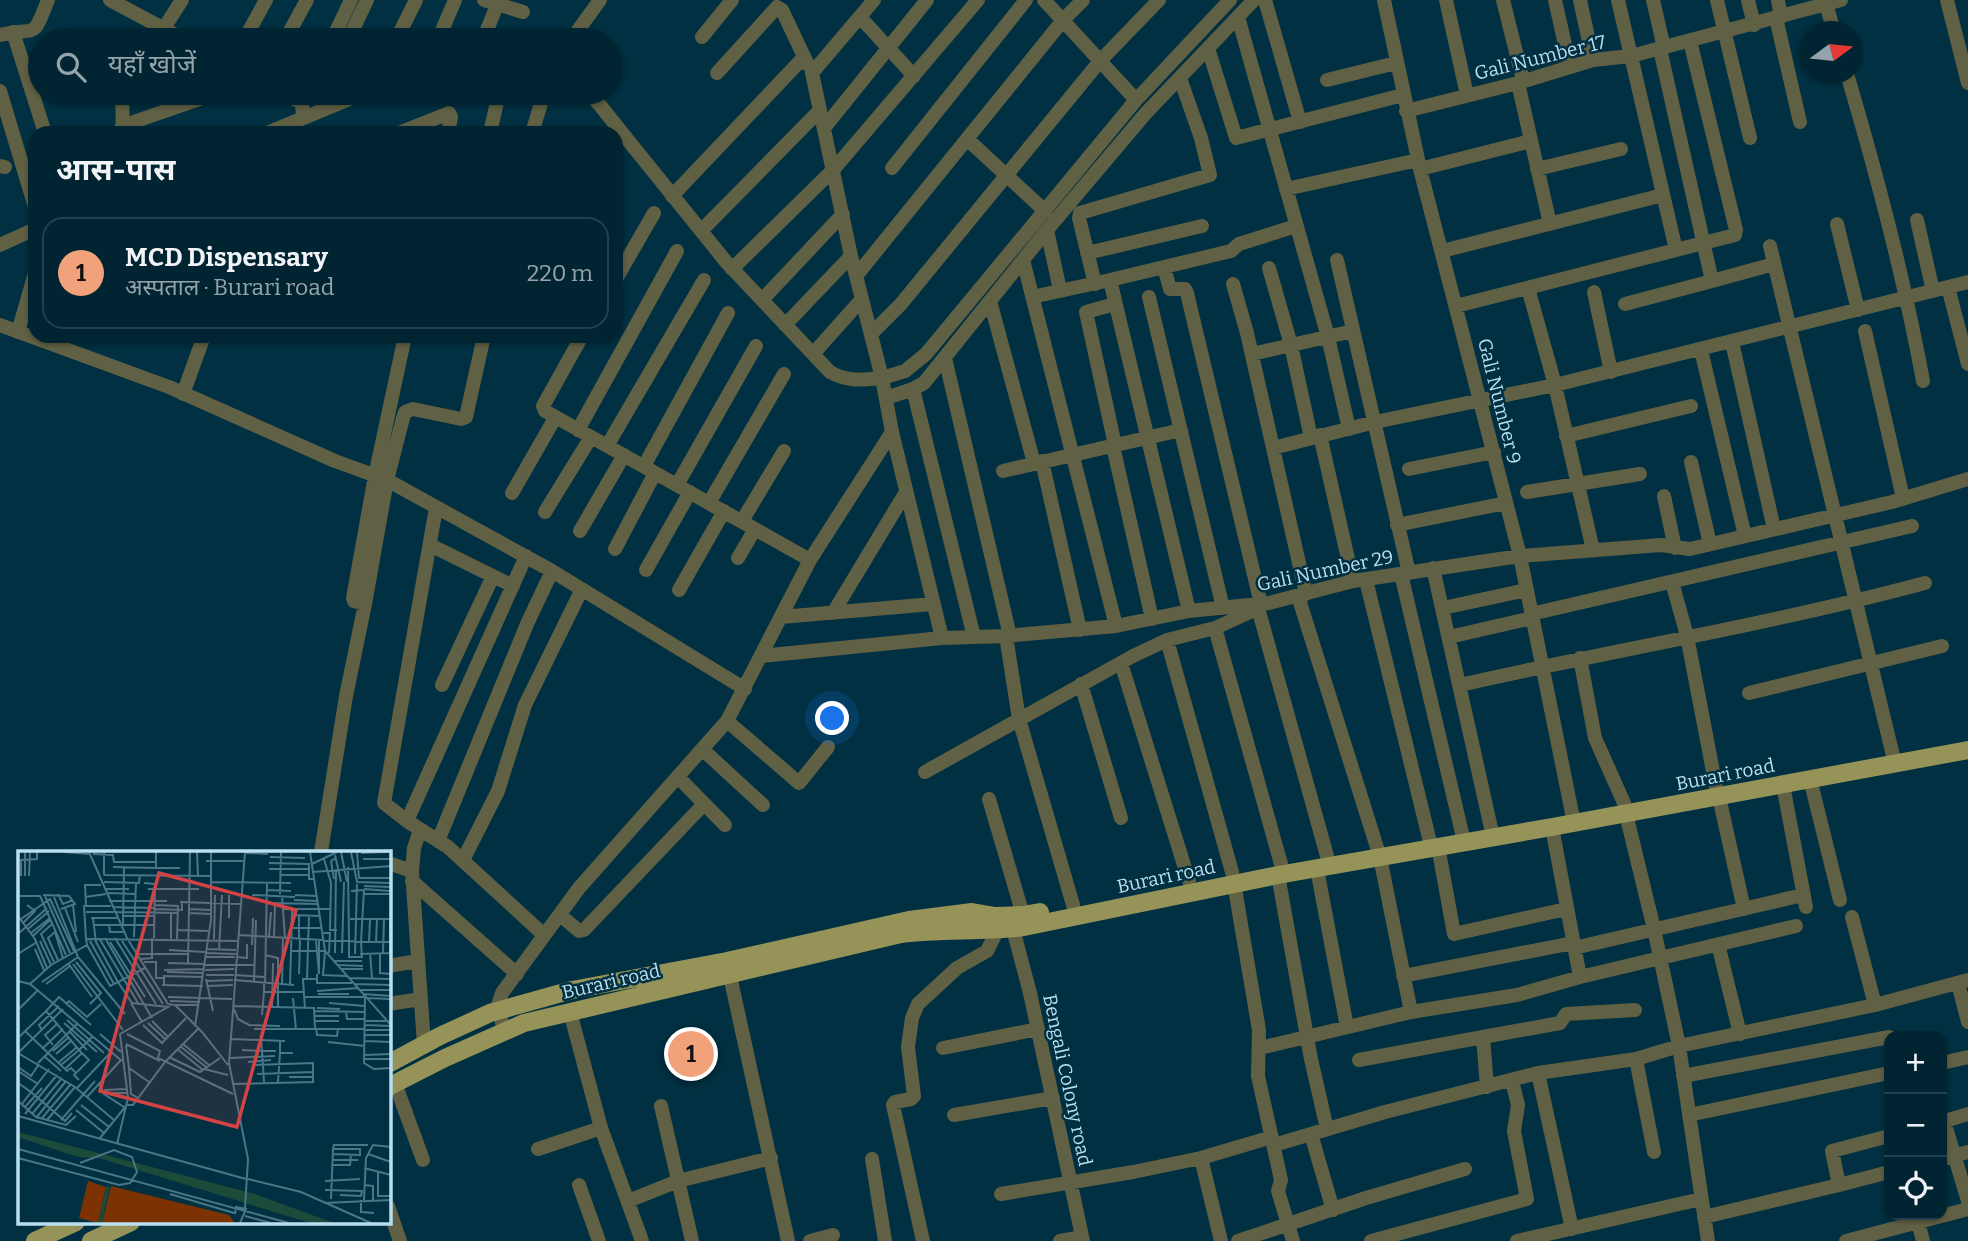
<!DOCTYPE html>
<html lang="hi">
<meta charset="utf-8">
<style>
body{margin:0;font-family:Bitter,"Noto Sans Devanagari",serif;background:#0e303d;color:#f1f3f6}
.controls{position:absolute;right:21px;bottom:21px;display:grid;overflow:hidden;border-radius:14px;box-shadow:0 2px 5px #0004}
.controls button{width:63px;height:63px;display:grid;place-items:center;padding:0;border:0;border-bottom:2px solid #22414d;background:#002431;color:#f1f3f6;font:35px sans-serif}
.compass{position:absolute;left:1800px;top:21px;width:63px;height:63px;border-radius:50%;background:#002431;box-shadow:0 2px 5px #0004;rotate:75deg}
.you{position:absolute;left:833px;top:719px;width:24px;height:24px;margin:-18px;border:5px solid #fff;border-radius:50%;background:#1a73e8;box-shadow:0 0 0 10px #1a73e833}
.badge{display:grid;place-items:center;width:46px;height:46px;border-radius:50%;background:#f1a27b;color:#111;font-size:23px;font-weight:700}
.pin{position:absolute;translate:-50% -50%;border:4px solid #fff;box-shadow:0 2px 7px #0006}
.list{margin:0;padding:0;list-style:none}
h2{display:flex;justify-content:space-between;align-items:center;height:91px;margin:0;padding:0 28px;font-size:30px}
h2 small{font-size:23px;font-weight:400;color:#95a4ab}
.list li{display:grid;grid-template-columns:46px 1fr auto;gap:21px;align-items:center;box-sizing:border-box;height:112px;margin:0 14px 14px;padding:0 14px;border:2px solid #22414d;border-radius:21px}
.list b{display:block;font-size:26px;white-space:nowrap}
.list p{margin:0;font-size:23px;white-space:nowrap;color:#95a4ab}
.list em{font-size:23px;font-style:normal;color:#95a4ab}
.icon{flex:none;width:38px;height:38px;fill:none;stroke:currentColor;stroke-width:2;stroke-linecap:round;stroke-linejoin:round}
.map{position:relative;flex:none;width:1968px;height:1241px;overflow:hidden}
.search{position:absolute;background:#002431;box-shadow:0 2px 5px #0004;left:28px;top:28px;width:595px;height:77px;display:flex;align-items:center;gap:18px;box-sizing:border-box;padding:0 24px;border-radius:38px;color:#95a4ab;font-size:26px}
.panel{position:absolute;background:#002431;box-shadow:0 2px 5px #0004;left:28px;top:126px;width:595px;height:217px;border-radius:21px}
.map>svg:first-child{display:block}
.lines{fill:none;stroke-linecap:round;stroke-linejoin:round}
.minor{stroke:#606044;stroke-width:14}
.major{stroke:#959358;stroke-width:18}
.labels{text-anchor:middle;stroke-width:5;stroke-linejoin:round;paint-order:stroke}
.street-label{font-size:19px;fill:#b9dff0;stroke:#003041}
.inset-river{fill:none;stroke:#1c4b3a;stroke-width:3.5}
.inset-road{fill:none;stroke:#4a7687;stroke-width:2}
.view{fill:#d24346;fill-opacity:0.15;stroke:#d24346;stroke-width:3.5}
.inset-edge{fill:none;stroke:#b9dff0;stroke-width:3.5}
</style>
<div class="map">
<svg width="1968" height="1241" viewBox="0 0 1968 1241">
<rect width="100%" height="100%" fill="#003041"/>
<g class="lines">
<path class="minor" d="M 110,0 L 185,40
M 484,0 L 523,12
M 1044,0 L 1136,100
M 1265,0 L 1300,122
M 1384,0 L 1420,169 L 1520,556 L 1572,813
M 1446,0 L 1467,95
M 1503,0 L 1523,80
M 1555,0 L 1570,67
M 1580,0 L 1593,60
M 1618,0 L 1676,250
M 1653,0 L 1664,48
M 1717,0 L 1750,138
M 1748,0 L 1754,25
M 1778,0 L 1781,17
M 1825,0 L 1834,32
M 1947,0 L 1968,83
M 860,17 L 914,76
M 1238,17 L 1328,337 L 1349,429
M 1776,18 L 1800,122
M 164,28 L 182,0
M 13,32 L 45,133
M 0,35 C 37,26 32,42 48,0
M 702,37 L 732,0
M 125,40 L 125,35
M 244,40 L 266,0
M 285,40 L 307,0
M 332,40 L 351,0
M 348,40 L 367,0
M 396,40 L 416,0
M 438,40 L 455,0
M 483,40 L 499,0
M 571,40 L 600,0
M 1208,48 L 1236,138 L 1403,95
M 1660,49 L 1712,281 L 1774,264
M 717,73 L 777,7 L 782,10 L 808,65
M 1847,74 C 1877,175 1904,277 1923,381
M 1327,80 L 1396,63
M 1518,83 L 1550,224
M 0,91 L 35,207
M 122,93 L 123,133
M 283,93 L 302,103
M 590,93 L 727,263 L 830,372 C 848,382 862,380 882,378 L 851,256 L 812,73 L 874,0
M 1406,111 L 1518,83 L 1593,60 L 1631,56 L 1841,0
M 303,118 L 302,103 L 307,93
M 122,126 L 217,93
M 824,128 L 927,0
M 267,133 L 364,93
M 399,133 L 449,113 L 451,117 L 448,133
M 490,133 L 499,93
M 532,133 L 542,100
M 967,139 L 1045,211
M 0,166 L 5,167
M 892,168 L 1026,0
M 1420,169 L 1531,141
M 1537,169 L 1621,149
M 1286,189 L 1418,160
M 672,196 L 804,57
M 1917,220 L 1933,291
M 1837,224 L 1858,310
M 1047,230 L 1060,290
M 701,231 L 820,110
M 0,245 L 35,229
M 1770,246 L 1895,764
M 1442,251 L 1663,195
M 1087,253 L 1202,226
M 1023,260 L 1116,626
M 1337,260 L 1409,573
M 1164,267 L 1170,289 L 1185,289 L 1187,293 L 1261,604
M 1269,268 L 1291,345 L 1311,438
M 732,269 L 833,170 L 978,0
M 856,276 L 1064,19 L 1083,0
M 616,279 L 654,213
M 1110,280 L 1231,251 L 1239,244 L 1296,226
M 1095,284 L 1079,218 L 1080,213 L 1210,175 L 1201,138 L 1180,78
M 1233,284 L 1247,333 L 1306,594
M 1948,287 L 1968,364
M 1528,288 L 1555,385 L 1593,550
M 1594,292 L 1611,372
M 1032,297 L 1110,280 L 1189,611
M 1149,297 L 1223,608
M 762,300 L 843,214
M 990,301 L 1034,463
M 1115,304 L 1086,312 L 1115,445
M 1625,304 L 1712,281
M 1456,306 L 1735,235 L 1736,230 L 1690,41
M 0,325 L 169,387 L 335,461 L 387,480 L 552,571 L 745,689
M 785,325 L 851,256
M 1865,331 L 1903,498
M 18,332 L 35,273
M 871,334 L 901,304 L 1100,61 L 1159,0
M 582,336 L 543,406 L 545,411 L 810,560
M 1732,342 L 1774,529
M 1701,350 L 1745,536
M 813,354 L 862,299
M 1252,354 L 1353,331
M 945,358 L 1010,636
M 913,389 L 974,637
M 183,394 L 204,336
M 886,398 L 913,389 L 924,383 L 1047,230 L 1145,114 L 1254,0
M 578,430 L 677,251
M 892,432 L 942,638
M 1320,435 L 1353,581
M 1566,436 L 1691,406
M 607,446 L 704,280
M 1113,446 L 1152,619
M 1273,448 L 1375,422 L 1555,385 L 1968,282
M 1042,461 L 1080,630
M 1691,462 L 1710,544
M 644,466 L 728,313
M 1409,469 L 1494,452
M 1003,471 L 1181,430
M 677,485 L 756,346
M 1527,492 L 1640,474
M 512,493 L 555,418
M 1664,496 L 1675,548
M 709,503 L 784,374
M 436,508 L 384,803 L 407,821 L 448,847 L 544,935
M 545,512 L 591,437
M 742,521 L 784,451
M 1397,525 L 1506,503
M 580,531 L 624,455
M 430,545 L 513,586
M 615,549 L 655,473
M 738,558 L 755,529
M 1433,568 L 1491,828
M 646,570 L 690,492
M 1401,574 L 1462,833
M 1366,580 L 1429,838
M 1672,582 L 1687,636 L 1716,787
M 679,590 L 724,511
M 1298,596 L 1380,857 L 1411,1012
M 365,604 L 354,601 L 353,598 L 375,476 L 405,336
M 1258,608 L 1327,856
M 1443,608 L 1526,590
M 833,613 L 906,492
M 1531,614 L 1912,526
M 781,617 L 933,604
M 1215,628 L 1281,864
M 1006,636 L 1019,719 L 1073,905
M 1449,637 L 1532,618
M 1167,640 L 1232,872
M 761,656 L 942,638 L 1006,636 L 1116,626 L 1189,611 L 1269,603 L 1353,581 L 1520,556 L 1661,545 L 1690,549 L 1892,502 L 1968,479
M 1580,658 L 1595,738 L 1624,803
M 1121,663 L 1189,881
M 1081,684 L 1121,818
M 442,685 L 493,576
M 1460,685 C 1614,650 1772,624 1925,583
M 1749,693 L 1942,646
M 727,721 L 799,783 L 828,747
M 703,750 L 763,805
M 925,772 L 1133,656 L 1167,640 L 1215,628 L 1259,608
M 679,778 L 725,825
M 1810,779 L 1840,900
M 1783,785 L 1806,907
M 1719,797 L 1744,909
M 989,799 L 1023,915
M 1626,814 L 1654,929 L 1679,1046 L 1708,1241
M 407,821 L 526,556
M 1552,827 L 1580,977
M 420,830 L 414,848 L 412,871 L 424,1045
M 438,841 L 527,624 L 552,571
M 1438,846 L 1454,934 L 1566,909
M 321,852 L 346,696 L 365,604 L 387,480 L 403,418 L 405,412 L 413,409 L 461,419 L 466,417 L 484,336
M 463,860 L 498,791 L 525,705 L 582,589
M 388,863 L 412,871
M 1317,869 L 1347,1027
M 1278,875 L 1311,1059 L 1327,1129
M 412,881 L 517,974
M 1234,883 L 1259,1030 L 1258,1076 L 1281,1180 L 1278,1191 L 1293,1241
M 560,915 L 579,931 L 584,930 L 704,804
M 1852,917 L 1875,1005
M 1013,929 L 1030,993 L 1083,1241
M 1718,944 L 1740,1034
M 1574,948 L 1803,895
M 388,966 L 418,961
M 730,976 L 788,1241
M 1403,976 L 1573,943
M 1958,983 L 1968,1022
M 388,1004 L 421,999
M 570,1012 L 601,1128 L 642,1241
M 504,1031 L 498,1005 L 502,993 L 579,888 L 727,721 L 810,560 L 892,432 L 882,378 L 905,371 L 926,354 L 1136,100 L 1230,0
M 1483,1037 L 1560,1023 L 1566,1014 L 1635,1010
M 943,1048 L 1038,1029
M 1260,1048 L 1411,1012 L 1517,995 L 1580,977 L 1796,926
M 1636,1059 L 1654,1152
M 1359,1060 L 1483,1037 L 1487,1087
M 1942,1063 L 1968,1057
M 1538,1073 L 1572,1229
M 1683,1076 L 1889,1037
M 395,1083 L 423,1160
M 661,1106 L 692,1241
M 954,1115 L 1053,1098
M 1689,1115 L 1889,1073
M 1944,1121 L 1968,1201
M 1942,1122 L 1968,1114
M 1311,1134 L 1333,1210
M 1274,1145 L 1385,1112 L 1538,1073 L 1636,1059 L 1679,1046 L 1875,1005 L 1968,980
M 538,1149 L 601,1128
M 872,1159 L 885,1241
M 1942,1159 L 1968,1152
M 579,1185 L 599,1241
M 1839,1185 L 1889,1172
M 1001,1194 L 1133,1172 L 1201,1158
M 628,1201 L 678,1181 L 771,1158
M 388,1206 L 400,1241
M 1704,1217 L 1839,1185 L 1832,1151 L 1889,1136
M 1918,1222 L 1923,1241
M 810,1241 L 833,1235
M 923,1241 L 893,1105 L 895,1102 L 911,1099 L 914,1096 L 908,1047 L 912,1018 L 918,1004 L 957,968 L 987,951 L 997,931
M 1060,1241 L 1082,1237
M 1221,1241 L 1201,1158 L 1272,1137
M 1238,1241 L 1366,1198 L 1465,1169
M 1371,1241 L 1527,1199 L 1514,1131 L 1518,1105 L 1512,1081
M 1517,1241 L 1701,1199
M 1846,1241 L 1968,1209"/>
<path class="major" d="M 388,1064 L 440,1036 L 490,1013 L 572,990 L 727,961 L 909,920 L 972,912 L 995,916 L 1023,915 L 1040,912
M 388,1087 L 445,1058 L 524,1023 L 901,934 C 942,929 983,932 1024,927 L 1278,875 L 1552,827 L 1968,750
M 35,1241 L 76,1222
M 91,1241 L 131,1222"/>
</g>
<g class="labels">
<g class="street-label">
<text transform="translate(1540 57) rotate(-14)" y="7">Gali Number 17</text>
<text transform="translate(1500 401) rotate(76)" y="7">Gali Number 9</text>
<text transform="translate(1325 570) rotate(-12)" y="7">Gali Number 29</text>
<text transform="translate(1725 774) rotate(-11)" y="7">Burari road</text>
<text transform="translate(1166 876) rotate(-12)" y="7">Burari road</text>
<text transform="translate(611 981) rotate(-13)" y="7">Burari road</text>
<text transform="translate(1068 1080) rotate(78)" y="7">Bengali Colony road</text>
</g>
</g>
<g transform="translate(18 851)">
<rect width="373" height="373" fill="#003041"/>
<path d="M 70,330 L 88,336 L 80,372 L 61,367 ZM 93,335 L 211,364 L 217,372 L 84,372 Z" fill="#7c3301"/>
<path d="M 0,281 L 237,343 L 316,372 L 292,372 L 81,307 L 60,306 L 0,286 Z" fill="#1c4b3a"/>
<path class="inset-river" d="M 82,372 L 90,336"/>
<path class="inset-road" d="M 46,1 L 71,3M 71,1 L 109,87 L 150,153 L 157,154 L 184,181 L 210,214M 179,1 L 180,25M 292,1 L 307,100 L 373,174M 323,1 L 329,31M 333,1 L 339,31 L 371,32M 339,1 L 341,27 L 373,27M 228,2 L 250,3M 343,2 L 369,1M 75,3 L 95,4 L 96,11 L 138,11M 317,4 L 323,31M 252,6 L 287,7M 306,8 L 313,32 L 312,79 L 319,79M 345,8 L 373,8M 188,10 L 225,10M 251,12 L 291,13 L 291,28 L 297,28M 294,13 L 319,1M 95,16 L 138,17 L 138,1M 138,17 L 162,17M 251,18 L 291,18M 295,21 L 373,15M 86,24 L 193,25M 86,24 L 86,1M 263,24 L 292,24M 3,25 L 3,9 L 19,8 L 19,1M 7,25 L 7,1M 11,25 L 12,1M 316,28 L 313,10 L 318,7M 86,31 L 121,32 L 122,24M 193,31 L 273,32M 126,32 L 137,33 L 136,87M 346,35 L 372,36M 87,38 L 111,38M 130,38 L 181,38M 346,38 L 372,40M 249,39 L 273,40M 333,40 L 346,39 L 343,91 L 344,106 L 331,106 L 331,90 L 343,91 L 373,91M 90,42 L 117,43M 40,43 L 45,53 L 55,49M 262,43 L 263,1M 346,43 L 372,43M 25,44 L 51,45 L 57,53 L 43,58M 234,44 L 277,46M 277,44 L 299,45M 0,45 L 22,45 L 48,104M 27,45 L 52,102M 264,45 L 267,87M 36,46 L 60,106 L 107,163M 67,46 L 88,43M 276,49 L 300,50M 91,50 L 149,50M 162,51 L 223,53M 249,52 L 300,53M 55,54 L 58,81M 137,54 L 160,55 L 159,88M 68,55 L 67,34 L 83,34M 94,56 L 137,57M 47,57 L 60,91M 137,58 L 164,59 L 164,51M 171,58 L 193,59M 264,58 L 312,58M 274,58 L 273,100 L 307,100M 68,61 L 96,61M 98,61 L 160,62M 171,62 L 193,63M 274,64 L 302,65M 0,65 L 17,88 L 29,117M 104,65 L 136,65M 73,67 L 99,67M 211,67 L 211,44M 3,68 L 32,48 L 56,100M 332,68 L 373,68M 5,72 L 17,60 L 9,54M 35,72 L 23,83 L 36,111M 75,74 L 136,74M 91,74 L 92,81 L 106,81M 105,74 L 106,16M 274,77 L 304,77M 10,78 L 31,60M 160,79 L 190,80M 37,81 L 45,107M 37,81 L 30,87 L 40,109M 13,82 L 32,67M 304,82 L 312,82 L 311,102M 0,83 L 29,57M 221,84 L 305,89M 15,85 L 33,68M 251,85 L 253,61M 116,86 L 118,32M 256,86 L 257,52M 81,87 L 120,152M 87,87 L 134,167M 97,87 L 138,153M 68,88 L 66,55 L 93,55M 153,88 L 153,62M 196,88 L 197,44M 281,88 L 281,64M 298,89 L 301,123M 22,90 L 33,114M 72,90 L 96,133M 104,90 L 145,153M 305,90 L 331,90 L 330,16M 92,91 L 127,146M 351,91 L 352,68M 358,91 L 359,68M 69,94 L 92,135 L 100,131 L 78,91 L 75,67M 234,94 L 235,67M 17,98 L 26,119M 188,98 L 218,99M 151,99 L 187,101M 201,99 L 204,44M 307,101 L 305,124 L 328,125M 187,102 L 218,103M 317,102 L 318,18M 324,102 L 326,31M 352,102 L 354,127M 362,102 L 362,122 L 373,123M 365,102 L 366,68M 372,102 L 372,68M 0,103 L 19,91M 121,103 L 170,103M 337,103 L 339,33M 342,103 L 373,102M 247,104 L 260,107 L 260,157M 187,106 L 217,106M 218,106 L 229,107 L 229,93M 123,108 L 134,107 L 134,87M 316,110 L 344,110M 58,111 L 83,142 L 72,153M 126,111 L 138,111 L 138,127 L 146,127M 50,112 L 74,146M 150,112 L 187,113M 170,112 L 172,1M 55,113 L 105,179M 187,114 L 236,114M 319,114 L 345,115M 323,118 L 345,118M 146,119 L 186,118M 187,119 L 216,118M 149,121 L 186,122M 281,123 L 282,88M 299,123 L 299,132 L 334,132M 301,123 L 301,89M 188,124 L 216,124M 218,124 L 246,126M 331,127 L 373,128M 188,128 L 195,160M 289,128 L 291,64M 216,129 L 276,134M 0,130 L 12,133 L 104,210M 188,130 L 215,129M 24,131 L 60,106M 236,131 L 238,69M 12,133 L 33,114 L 69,94 L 68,88 L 219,90M 28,133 L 52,115M 246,133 L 246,141 L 286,141M 247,133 L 249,31M 264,133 L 265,87M 336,133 L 373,134M 144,134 L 185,135M 146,134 L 146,125 L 185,126M 272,134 L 273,100M 189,135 L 215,134M 342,139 L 373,139M 299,140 L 340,137M 300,143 L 331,143M 345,143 L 373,145M 150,146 L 182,147M 286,146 L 346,146M 347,146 L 346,212 L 356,218 L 373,217M 182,147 L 214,148M 275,147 L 278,179M 349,147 L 372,148M 152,150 L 182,151M 49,152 L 51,150 L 69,166 L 83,153M 113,152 L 124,171M 311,152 L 347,155M 157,154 L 181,154M 215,155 L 296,157 L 297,177M 254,157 L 255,112M 299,157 L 322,158M 216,158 L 220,168 L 231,174 L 262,175M 287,158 L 285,128 L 299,128M 0,159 L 19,140M 296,160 L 347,161M 328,161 L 329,168 L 347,168M 244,164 L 246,141M 297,165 L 321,165M 49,169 L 86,202M 134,170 L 150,186M 297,170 L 321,170M 347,170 L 369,170M 46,172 L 79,201M 130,172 L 147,188M 73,174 L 41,146 L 28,160 L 61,199 L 75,185M 125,174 L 144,192 L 168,167M 347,174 L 373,175M 177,175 L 193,69 L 193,1M 298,177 L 299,184 L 319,185 L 320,177M 236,178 L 347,178M 24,179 L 21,174 L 41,155M 347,179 L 373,179M 7,180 L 49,220 L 53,217 L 58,222M 51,180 L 69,199M 82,183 L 103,201M 109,183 L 142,200 L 140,207 L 215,243M 243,184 L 244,200 L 258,200M 347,184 L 373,184M 0,187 L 28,160M 213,188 L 267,190M 262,189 L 262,202 L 275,202M 347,190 L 373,191M 310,191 L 347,195M 108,193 L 142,210M 165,193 L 191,214M 35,194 L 27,184 L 40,172M 108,194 L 111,217 L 131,231M 162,195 L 188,216M 24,198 L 45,178M 159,198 L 185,219M 224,199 L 244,200 L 246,231M 35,200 L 51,186M 0,202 L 57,236 L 96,269M 0,202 L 45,158M 38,203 L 54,189M 346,204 L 373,203M 26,205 L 43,220M 151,206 L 182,221 L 202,207M 212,207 L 257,205M 346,208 L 372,208M 230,211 L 253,209M 20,212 L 60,172M 40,212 L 59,196M 43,214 L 61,199 L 71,209 L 56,224 L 61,229M 0,216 L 13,225 L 21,213M 111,217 L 113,243 L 120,247M 31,218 L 13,241 L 47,270 L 54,262M 47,218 L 64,202M 186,218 L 210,224M 0,220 L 20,233M 239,223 L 295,221M 271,226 L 295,226M 260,231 L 262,202M 0,232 L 13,241 L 4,253M 81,232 L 86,243 L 106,256M 214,233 L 295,231 L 295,212 L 237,214M 59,237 L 93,201M 86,239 L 108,238M 87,242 L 109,242M 69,246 L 103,209M 0,250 L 18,266 L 48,274 L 58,265M 63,254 L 91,276M 109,254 L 115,254 L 147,211 L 180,178M 7,256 L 24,237M 58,259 L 86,282M 7,263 L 39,224M 14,263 L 44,227M 0,265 L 228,328M 18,267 L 48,230M 24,267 L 53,233M 29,269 L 57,236M 43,269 L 77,230M 82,287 L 108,255M 99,293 L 110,247 L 102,183 L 150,156 L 114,152 L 100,131 L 127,117M 0,298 L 271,372M 342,298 L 315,298 L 316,294 L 350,294M 315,303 L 342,304 L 342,297M 350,303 L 373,311M 0,307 L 101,334 L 112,332 L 119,321 L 114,306 L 96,299 L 62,312M 315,309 L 340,309M 315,314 L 332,314 L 333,304M 346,317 L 373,324M 360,321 L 360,345 L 373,345M 230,328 L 283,341 L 353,372M 307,330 L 342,328M 346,334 L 355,335 L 355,349M 307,339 L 344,340 L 343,345 L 322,344M 152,343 L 216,362M 313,348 L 315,298M 343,349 L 343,361 L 356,362M 346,349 L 348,307 L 355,294 L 373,296M 306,352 L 373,349M 227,357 L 230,308 L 211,212 L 227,1M 217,363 L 218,356 L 228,358 L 222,372M 227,365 L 253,372"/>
<path class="view" d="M 141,22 L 278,59 L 219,276 L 82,240 Z"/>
<rect width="373" height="373" class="inset-edge"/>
</g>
</svg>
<div class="controls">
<button>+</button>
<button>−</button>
<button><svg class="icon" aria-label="locate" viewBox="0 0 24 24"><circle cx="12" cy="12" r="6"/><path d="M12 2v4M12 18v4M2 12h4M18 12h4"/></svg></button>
</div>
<svg class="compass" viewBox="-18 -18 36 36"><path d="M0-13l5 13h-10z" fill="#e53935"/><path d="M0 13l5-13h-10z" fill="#95a4ab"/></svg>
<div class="you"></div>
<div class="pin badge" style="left:691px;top:1054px">1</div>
<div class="search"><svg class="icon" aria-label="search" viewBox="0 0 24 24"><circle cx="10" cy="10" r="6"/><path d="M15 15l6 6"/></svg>यहाँ खोजें</div>
<section class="panel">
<h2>आस-पास<small></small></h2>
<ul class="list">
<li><span class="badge">1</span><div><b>MCD Dispensary</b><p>अस्पताल · Burari road</p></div><em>220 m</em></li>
</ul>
</section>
</div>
